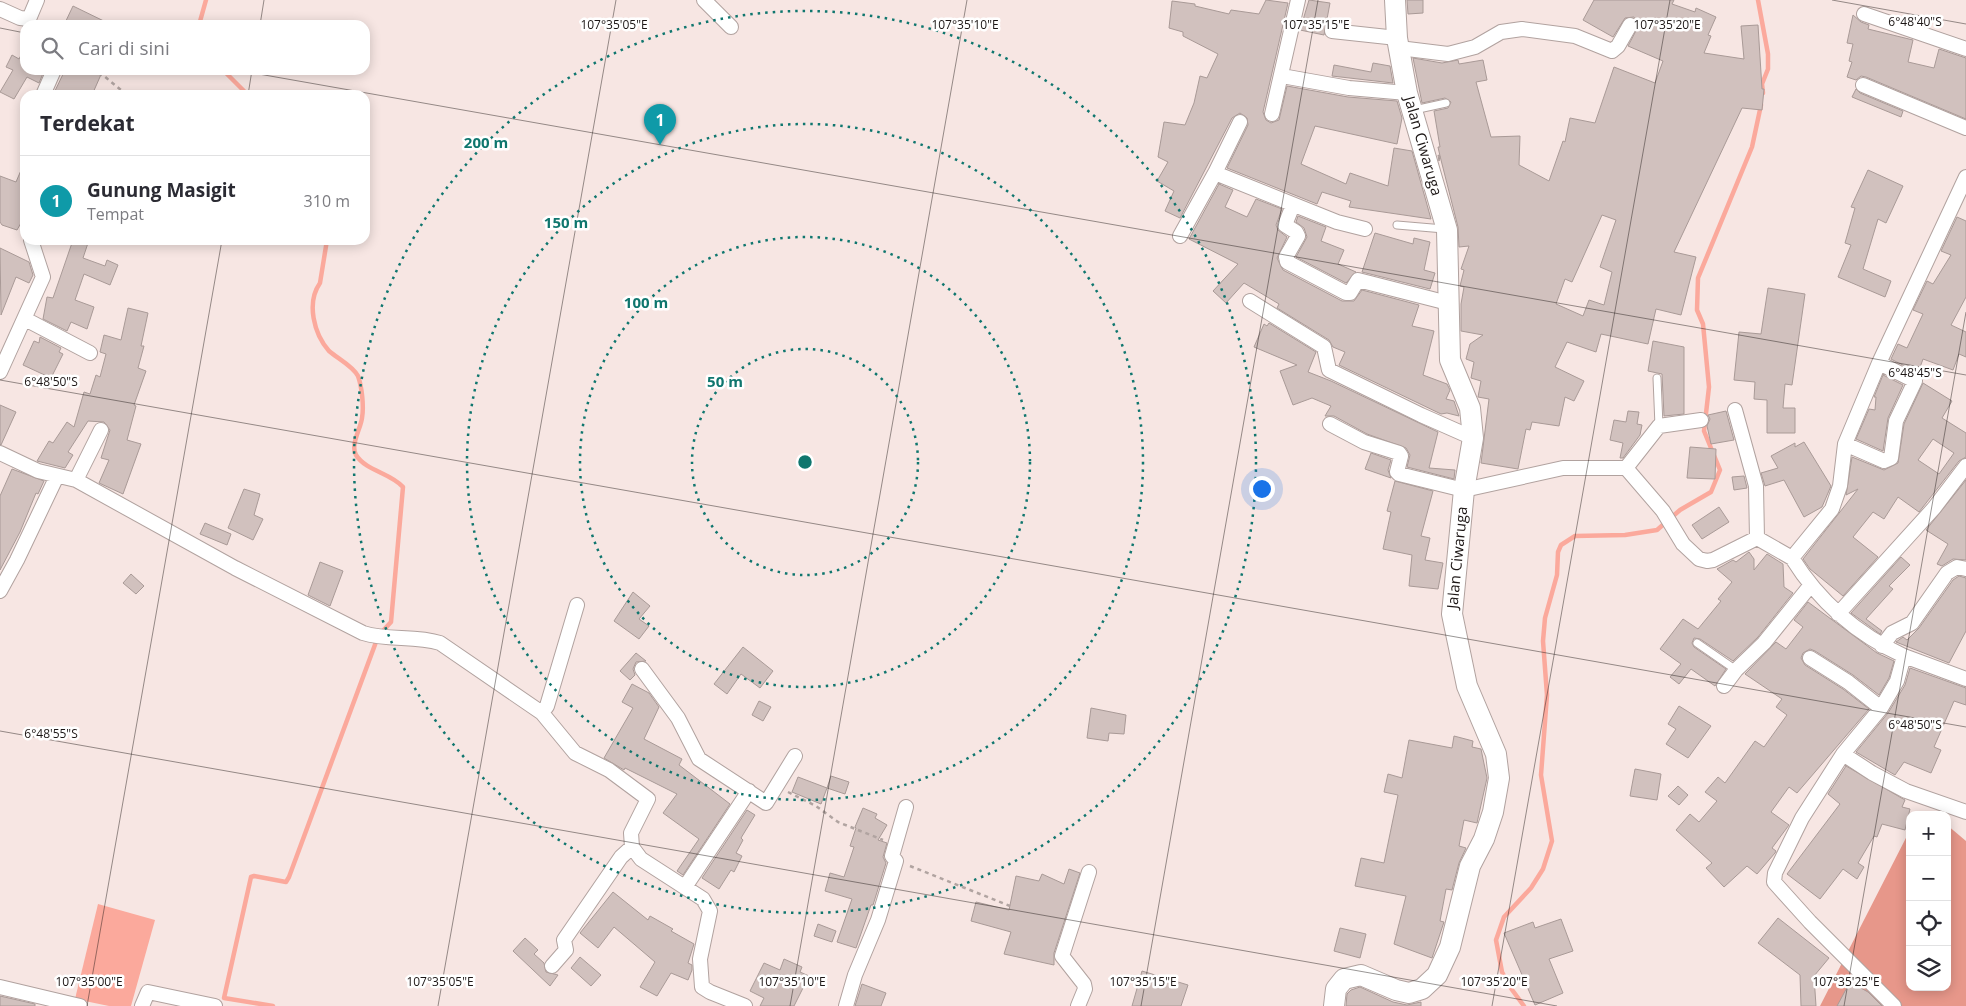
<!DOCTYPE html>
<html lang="id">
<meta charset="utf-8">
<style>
body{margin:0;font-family:"Open Sans",sans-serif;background:#f2f2f3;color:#2b2b33}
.controls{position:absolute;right:15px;bottom:15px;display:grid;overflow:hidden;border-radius:10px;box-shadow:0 2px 12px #0003}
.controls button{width:45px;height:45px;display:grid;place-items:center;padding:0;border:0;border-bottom:1px solid #e1e1e2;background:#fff;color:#2b2b33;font:25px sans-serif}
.you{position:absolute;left:1261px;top:488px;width:18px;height:18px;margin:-12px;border:4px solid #fff;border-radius:50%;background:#1a73e8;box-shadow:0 0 0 8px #1a73e833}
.badge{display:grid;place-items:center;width:32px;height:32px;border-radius:50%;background:#cf4232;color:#fff;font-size:16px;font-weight:700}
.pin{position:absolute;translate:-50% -41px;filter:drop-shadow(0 1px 2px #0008)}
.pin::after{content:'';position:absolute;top:26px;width:18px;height:15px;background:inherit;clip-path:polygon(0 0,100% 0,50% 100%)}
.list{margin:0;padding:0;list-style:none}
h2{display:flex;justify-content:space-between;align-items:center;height:65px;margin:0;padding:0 20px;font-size:21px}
h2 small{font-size:16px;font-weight:400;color:#7c7c81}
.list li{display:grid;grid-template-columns:32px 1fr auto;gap:15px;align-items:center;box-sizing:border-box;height:90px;padding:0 20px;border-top:1px solid #e1e1e2}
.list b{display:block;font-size:19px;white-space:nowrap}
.list p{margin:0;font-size:16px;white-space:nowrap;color:#7c7c81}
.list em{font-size:16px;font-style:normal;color:#7c7c81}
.icon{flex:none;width:28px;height:28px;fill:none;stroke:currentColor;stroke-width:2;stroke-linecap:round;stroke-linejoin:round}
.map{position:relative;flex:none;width:1966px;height:1006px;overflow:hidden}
.search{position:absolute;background:#fff;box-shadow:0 2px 12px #0003;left:20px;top:20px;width:350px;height:55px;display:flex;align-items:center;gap:12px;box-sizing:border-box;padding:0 18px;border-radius:15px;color:#7c7c81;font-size:19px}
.panel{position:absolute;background:#fff;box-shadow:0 2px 12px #0003;left:20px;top:90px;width:350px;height:155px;border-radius:15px}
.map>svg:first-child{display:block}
.forest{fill:#e7978a}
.water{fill:#fba99c}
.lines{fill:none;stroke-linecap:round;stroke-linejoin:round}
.stream{stroke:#fba99c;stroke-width:4.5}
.building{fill:#d1c1be;stroke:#a99a97;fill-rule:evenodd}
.lane-casing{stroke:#b1a29f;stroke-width:9}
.street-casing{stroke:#b1a29f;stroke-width:16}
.secondary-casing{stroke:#b1a29f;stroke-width:22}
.path{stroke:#b1a4a1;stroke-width:2.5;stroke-dasharray:4 4;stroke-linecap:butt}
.lane{stroke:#fff;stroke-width:7}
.street{stroke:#fff;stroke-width:14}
.secondary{stroke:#fff;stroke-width:20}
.ticks{fill:none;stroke:#1c1615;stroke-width:1;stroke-opacity:0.45}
.ring{fill:none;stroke:#0f766e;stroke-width:2.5;stroke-dasharray:2.5 5}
.labels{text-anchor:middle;stroke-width:5;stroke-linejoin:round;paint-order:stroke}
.street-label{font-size:15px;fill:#1c1615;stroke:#fff}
.ticks-label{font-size:12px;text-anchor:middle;fill:#1c1615;stroke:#fff;stroke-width:5;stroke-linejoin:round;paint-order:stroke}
.centre{fill:#0f766e;stroke:#fff;stroke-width:2.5}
.ring-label{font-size:15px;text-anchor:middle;font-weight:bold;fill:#0f766e;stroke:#fff;stroke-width:5;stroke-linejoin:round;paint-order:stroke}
</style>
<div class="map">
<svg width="1966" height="1006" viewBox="0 0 1966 1006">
<rect width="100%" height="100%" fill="#f7e6e3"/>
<path class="forest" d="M 1947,825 L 1966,841 L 1966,1006 L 1820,1006 L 1910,830 L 1910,987 L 1947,987 Z"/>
<path class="water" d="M 98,904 L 155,920 L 131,1006 L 109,1006 L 75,999 Z"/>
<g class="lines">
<path class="stream" d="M 1758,0 L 1768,54 L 1768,69 L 1762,84 L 1763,93
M 199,25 L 206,0
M 223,70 L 248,95
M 327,240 L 320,283 C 306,303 314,334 329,351 C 337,358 353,366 358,376 C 362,387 364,407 362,418 C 361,428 350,445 356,455 C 366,471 391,473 403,487 L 391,622 L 380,634
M 273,1006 L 224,998 L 251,877 L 254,876 L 286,882 L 289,877 L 376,642
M 1524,1006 L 1510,987 L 1502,972 L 1496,940 L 1504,917 L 1531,888 L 1543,869 L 1552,841 L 1541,775 L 1547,695 L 1543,641 L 1545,618 L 1557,575 L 1558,552 L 1561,545 L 1575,536 L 1625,535 L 1657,530 L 1680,510 L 1711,492 L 1720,470 L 1704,431 L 1709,387 L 1703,324 L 1697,310 L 1698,278 L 1752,147 L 1761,105"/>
</g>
<path class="building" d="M 1266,0 L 1288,3 L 1263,112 L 1266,120 L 1271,123 L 1279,120 L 1287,86 L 1348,97 L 1397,101 L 1402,118 L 1397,144 L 1315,126 L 1301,164 L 1346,184 L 1350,173 L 1388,186 L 1394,148 L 1412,151 L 1431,219 L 1349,207 L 1351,201 L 1322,192 L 1317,204 L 1227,168 L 1248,125 L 1247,118 L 1240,113 L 1232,118 L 1180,218 L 1165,211 L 1174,191 L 1157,181 L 1168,162 L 1158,157 L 1164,122 L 1185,125 L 1194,103 L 1200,76 L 1207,78 L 1218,54 L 1183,36 L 1183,32 L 1169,28 L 1172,1 L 1195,4 L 1195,6 L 1229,14 L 1231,10 L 1259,14 Z
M 1309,0 L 1330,3 L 1324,35 L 1300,30 Z
M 1407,0 L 1423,0 L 1423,13 L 1408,14 Z
M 1594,0 L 1674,0 L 1672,4 L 1695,12 L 1696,8 L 1716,17 L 1708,35 L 1711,36 L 1704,53 L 1744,59 L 1741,26 L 1758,25 L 1762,89 L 1764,89 L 1762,110 L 1742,108 L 1674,252 L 1696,257 L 1681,315 L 1656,309 L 1648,344 L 1601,334 L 1596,352 L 1567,342 L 1555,367 L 1584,381 L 1574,401 L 1565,397 L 1559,426 L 1532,422 L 1530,430 L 1526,429 L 1518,469 L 1481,463 L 1489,399 L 1478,397 L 1481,381 L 1471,378 L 1474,362 L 1466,359 L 1470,344 L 1483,335 L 1461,331 L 1461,304 L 1464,287 L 1460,286 L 1464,270 L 1461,269 L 1469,246 L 1459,247 L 1458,227 L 1440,156 L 1439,161 L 1438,155 L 1440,156 L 1438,147 L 1440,147 L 1434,111 L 1448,108 L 1451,102 L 1445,98 L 1422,103 L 1413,58 L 1442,63 L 1458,60 L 1459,64 L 1483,60 L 1487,80 L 1476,82 L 1491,137 L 1520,136 L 1519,165 L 1549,181 L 1563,141 L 1565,142 L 1570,118 L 1595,123 L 1614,67 L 1655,83 L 1663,61 L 1628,46 L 1639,25 L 1634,17 L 1625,18 L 1613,37 L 1583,20 ZM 1602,215 L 1616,220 L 1600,267 L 1612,272 L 1604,305 L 1589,300 L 1583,316 L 1556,304 L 1565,279 L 1572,282 Z
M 73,6 L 112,25 L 64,25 Z
M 1853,15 L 1861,22 L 1869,25 L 1868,29 L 1913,40 L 1908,62 L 1934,68 L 1939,49 L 1966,58 L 1966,119 L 1866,77 L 1861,76 L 1856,80 L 1847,77 L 1852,62 L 1849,61 L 1853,44 L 1847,43 Z
M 25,48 L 25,70 L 44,71 L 39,83 L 27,77 L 14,99 L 0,92 L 13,70 L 6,67 L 12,55 L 19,59 Z
M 1373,63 L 1390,66 L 1393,83 L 1332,76 L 1334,65 L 1371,72 Z
M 65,70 L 103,70 L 92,95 L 53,95 Z
M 1856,89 L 1860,93 L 1903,111 L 1901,117 L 1852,97 Z
M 25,161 L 25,216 L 17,230 L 2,225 L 0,222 L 0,176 L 16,182 Z
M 1868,170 L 1903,186 L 1886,223 L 1878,219 L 1863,269 L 1891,281 L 1885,297 L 1838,277 L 1851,245 L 1845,243 L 1855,208 L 1851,207 Z
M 1219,184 L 1233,190 L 1225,207 L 1247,217 L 1256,199 L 1282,209 L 1276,225 L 1278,230 L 1287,237 L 1277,258 L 1283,270 L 1342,301 L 1354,301 L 1362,290 L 1419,305 L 1412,326 L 1434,331 L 1423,375 L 1447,384 L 1450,390 L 1446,399 L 1454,401 L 1459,416 L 1447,413 L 1441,414 L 1339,365 L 1345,352 L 1333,347 L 1329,340 L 1277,308 L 1279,304 L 1244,283 L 1226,303 L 1213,291 L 1238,264 L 1189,239 Z
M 1298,216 L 1326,227 L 1321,241 L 1344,250 L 1338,264 L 1356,272 L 1346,283 L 1296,257 L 1307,237 L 1304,228 L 1296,222 Z
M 1957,217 L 1966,221 L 1966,297 L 1951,325 L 1966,332 L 1966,357 L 1959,354 L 1953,370 L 1923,359 L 1918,373 L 1891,359 L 1898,344 L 1907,348 L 1923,314 L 1913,310 L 1927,281 L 1933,284 L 1951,255 L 1941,251 Z
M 1375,233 L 1413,244 L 1414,238 L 1430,242 L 1424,270 L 1435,273 L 1430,289 L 1362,272 Z
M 73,240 L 89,240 L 83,258 L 105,266 L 107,260 L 118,265 L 110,285 L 84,274 L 75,300 L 94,307 L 87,329 L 71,322 L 67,331 L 43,319 L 47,297 L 53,298 Z
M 0,248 L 29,262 L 33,275 L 29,283 L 16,277 L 1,315 Z
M 1768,288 L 1805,294 L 1792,385 L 1785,384 L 1783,408 L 1795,408 L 1795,433 L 1767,433 L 1767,400 L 1754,399 L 1755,382 L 1734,380 L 1739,332 L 1761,334 Z
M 128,308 L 148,313 L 141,346 L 144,346 L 138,368 L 146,371 L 134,405 L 136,406 L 127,440 L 141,444 L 123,494 L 99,483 L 109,460 L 101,458 L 110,430 L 104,422 L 88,421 L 68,452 L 73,455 L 65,468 L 37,461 L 49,441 L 53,443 L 67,422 L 74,427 L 84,392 L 90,394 L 96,375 L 100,377 L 106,354 L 100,352 L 104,335 L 121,340 Z
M 1269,323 L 1316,352 L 1308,372 L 1331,381 L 1438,432 L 1429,468 L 1455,470 L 1454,479 L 1407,467 L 1410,455 L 1406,448 L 1367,434 L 1334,416 L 1325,416 L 1331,406 L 1312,398 L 1293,405 L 1280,371 L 1297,365 L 1254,347 L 1264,324 L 1267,326 Z
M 40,337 L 61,348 L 59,352 L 63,354 L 51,378 L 23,365 L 34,341 L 39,343 Z
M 1653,341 L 1684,347 L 1684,414 L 1664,416 L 1662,374 L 1648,371 Z
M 1883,375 L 1903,385 L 1888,418 L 1883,451 L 1856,439 L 1869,409 L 1875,410 L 1876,397 L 1874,397 Z
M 1923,383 L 1952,401 L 1942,418 L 1966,433 L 1966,457 L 1959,461 L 1919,512 L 1898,497 L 1884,519 L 1873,512 L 1853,537 L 1878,557 L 1843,596 L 1810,569 L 1803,559 L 1858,489 L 1846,495 L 1852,457 L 1884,470 L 1898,463 L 1904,424 ZM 1933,439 L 1954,453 L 1939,474 L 1918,460 Z
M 0,405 L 16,412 L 1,445 L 0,444 Z
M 1628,411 L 1639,412 L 1637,424 L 1642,425 L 1640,435 L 1623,458 L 1620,458 L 1623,443 L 1610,440 L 1614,420 L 1626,422 Z
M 1726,411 L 1734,440 L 1711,444 L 1707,426 L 1710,419 L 1708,415 Z
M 1804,442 L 1831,486 L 1822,507 L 1804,517 L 1784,480 L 1765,486 L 1761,473 L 1778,468 L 1771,456 L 1795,443 L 1795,447 Z
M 1690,447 L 1716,449 L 1715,479 L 1687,478 Z
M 1371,453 L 1391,460 L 1388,470 L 1391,478 L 1365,469 Z
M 12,469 L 44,481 L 38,494 L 36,493 L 20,532 L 0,570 L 0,496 Z
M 1744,476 L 1747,488 L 1734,490 L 1732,477 Z
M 1966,480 L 1966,560 L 1953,559 L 1942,566 L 1937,564 L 1948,544 L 1926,530 Z
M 1395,481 L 1433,491 L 1421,536 L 1430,538 L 1425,560 L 1443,563 L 1438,589 L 1409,586 L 1412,555 L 1383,549 L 1391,512 L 1387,511 Z
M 244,489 L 260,494 L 254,515 L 263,519 L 253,540 L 228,528 Z
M 1719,507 L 1729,522 L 1702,539 L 1692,525 Z
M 205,523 L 231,534 L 227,545 L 200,534 Z
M 1749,552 L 1754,559 L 1754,570 L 1767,554 L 1783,564 L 1784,587 L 1793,593 L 1758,637 L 1733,661 L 1700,639 L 1694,638 L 1692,643 L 1694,647 L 1726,669 L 1715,686 L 1691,669 L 1679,684 L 1670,677 L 1681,664 L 1660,649 L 1683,619 L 1698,629 L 1721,601 L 1718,599 L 1732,582 L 1717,569 L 1733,560 L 1736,562 Z
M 1901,557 L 1910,565 L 1889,586 L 1893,589 L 1866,619 L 1882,631 L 1880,634 L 1851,613 Z
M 320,562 L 343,571 L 330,606 L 308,595 Z
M 131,574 L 144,586 L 136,594 L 123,583 Z
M 1959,576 L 1966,578 L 1966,631 L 1949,663 L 1896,642 L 1903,637 L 1907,640 L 1919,628 L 1953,580 Z
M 633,592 L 650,606 L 639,619 L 649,626 L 639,639 L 614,621 Z
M 1808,602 L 1877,653 L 1894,661 L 1889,678 L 1879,695 L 1853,675 L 1815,651 L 1810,649 L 1803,653 L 1801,658 L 1805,665 L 1843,689 L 1869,709 L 1797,793 L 1789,787 L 1771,812 L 1789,825 L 1772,848 L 1776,851 L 1775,853 L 1757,874 L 1747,866 L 1724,887 L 1706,868 L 1712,863 L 1676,830 L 1690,814 L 1699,822 L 1717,801 L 1705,792 L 1718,777 L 1725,783 L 1755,741 L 1764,747 L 1787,715 L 1776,707 L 1782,699 L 1745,674 L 1776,642 L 1786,649 L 1803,627 L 1794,620 Z
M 743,647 L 773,671 L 760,688 L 741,674 L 727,694 L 714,684 Z
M 636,653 L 646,661 L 636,662 L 633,669 L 635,675 L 630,680 L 620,671 Z
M 1910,668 L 1966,688 L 1966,705 L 1954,701 L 1934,747 L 1941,750 L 1931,773 L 1904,762 L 1895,775 L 1856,752 L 1888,713 L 1905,685 Z
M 632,684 L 649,693 L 659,707 L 644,739 L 682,759 L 679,765 L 730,804 L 683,875 L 677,871 L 699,839 L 663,813 L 677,794 L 625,768 L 624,770 L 604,758 L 633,708 L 622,702 Z
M 759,701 L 771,707 L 763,721 L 752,715 Z
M 1679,706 L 1711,726 L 1688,758 L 1666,744 L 1676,729 L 1668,724 Z
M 1091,708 L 1126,715 L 1124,734 L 1109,733 L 1108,741 L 1087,738 Z
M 1454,736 L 1473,741 L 1472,747 L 1481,749 L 1487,778 L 1477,823 L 1464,820 L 1459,846 L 1466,848 L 1459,863 L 1452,890 L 1446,889 L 1440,921 L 1444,922 L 1432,958 L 1394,944 L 1406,896 L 1355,886 L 1361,858 L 1384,863 L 1398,795 L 1384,792 L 1388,774 L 1402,778 L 1409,740 L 1452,748 Z
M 1846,766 L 1905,800 L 1902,807 L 1910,809 L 1905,830 L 1882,824 L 1877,837 L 1874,836 L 1858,863 L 1864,867 L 1857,879 L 1843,869 L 1820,899 L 1787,874 L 1840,804 L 1828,794 Z
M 1635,769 L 1661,774 L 1657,800 L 1630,796 Z
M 831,776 L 849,782 L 845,794 L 827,788 Z
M 798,777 L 827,788 L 821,804 L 792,792 Z
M 1678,786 L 1688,795 L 1679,805 L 1668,796 Z
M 863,808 L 877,814 L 875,818 L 887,825 L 878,840 L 887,843 L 883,857 L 886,863 L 873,905 L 871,905 L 856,948 L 837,942 L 852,899 L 825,891 L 830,873 L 844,877 L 854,847 L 850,846 L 856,828 L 855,827 Z
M 747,810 L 755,815 L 741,838 L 743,840 L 736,853 L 742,856 L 734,872 L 731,870 L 719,889 L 702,878 Z
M 1069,869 L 1080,873 L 1054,953 L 1054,965 L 1004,954 L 1011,932 L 971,921 L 976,902 L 1009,910 L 1016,876 L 1039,881 L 1042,874 L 1064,884 Z
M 613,892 L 648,920 L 650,916 L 673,929 L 671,931 L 694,944 L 688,963 L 692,965 L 692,970 L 688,980 L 671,973 L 657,996 L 640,987 L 655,962 L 614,927 L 598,948 L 580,933 Z
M 1778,918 L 1829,958 L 1814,976 L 1816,1006 L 1801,1006 L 1800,975 L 1758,943 Z
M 1561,919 L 1573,951 L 1549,959 L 1563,993 L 1535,1005 L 1504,933 L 1533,922 L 1535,928 Z
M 818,924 L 836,931 L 832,942 L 814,936 Z
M 1340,928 L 1366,934 L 1360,958 L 1334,951 Z
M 525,938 L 538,950 L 534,954 L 544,963 L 546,972 L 558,975 L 550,986 L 513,951 Z
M 580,957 L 601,975 L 591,986 L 571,968 Z
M 784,959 L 802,967 L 800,972 L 809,976 L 794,1006 L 760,1006 L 764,998 L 750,991 L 764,963 L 780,970 Z
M 1142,971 L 1188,985 L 1181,1006 L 1132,1006 Z
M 1850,982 L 1868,992 L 1882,1006 L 1837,1006 Z
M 862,984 L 886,993 L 881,1006 L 855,1006 Z
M 1360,987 L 1393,1002 L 1407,1005 L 1421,1002 L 1421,1006 L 1346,1006 L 1347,994 L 1351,990 Z
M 0,996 L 35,1004 L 35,1006 L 0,1006 Z"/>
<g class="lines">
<defs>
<path id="lane" d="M 1414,110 L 1446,103
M 1397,225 L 1444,229
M 1657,378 L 1659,426
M 1697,643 L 1736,670"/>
<path id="street" d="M 704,0 L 731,27
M 0,9 L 20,18 L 29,19
M 1864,14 L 1966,49
M 30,25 L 29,19 L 37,0
M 1332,31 L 1397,38
M 1399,48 L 1448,54 L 1475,47 L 1501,32 L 1522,29 L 1575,36 L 1612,51 L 1618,46 L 1630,25
M 1282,76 L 1349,88 L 1407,93
M 1863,85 L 1966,128
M 43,95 L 54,70
M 1272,114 L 1298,0
M 1215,173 L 1337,222 L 1365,229
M 1293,205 L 1285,225 L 1296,232 L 1298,236 L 1286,257 L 1287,262 L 1346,293 L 1350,293 L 1358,280 L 1448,303
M 1180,236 L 1215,173 L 1240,122
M 1250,301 L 1324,347 L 1329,370 L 1421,415 L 1473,438
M 25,319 L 90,353
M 0,372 L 43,277 L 31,240
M 1735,410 L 1756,486 L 1757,538
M 1330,424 L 1364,442 L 1399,453 L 1401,456 L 1397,472 L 1399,474 L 1464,490 L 1563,468 L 1626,468 L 1663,511 L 1683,544 L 1699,559 L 1707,561 L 1713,560 L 1757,538 L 1792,558
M 1845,444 L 1884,461 L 1891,458 L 1896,421 L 1915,381 L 1879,363
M 0,453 L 38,471 L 76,480 L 235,568 L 363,633 C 388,641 415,635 440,643 L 542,713 L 575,753 L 609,770 L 648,799 L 631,833 L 632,847 L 641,859 L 703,899 L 710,911 L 700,959 L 702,987 L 710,992 L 745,1006
M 1626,468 L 1659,426 L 1701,420
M 76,480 L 101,430
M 0,591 L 17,560 L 57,476
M 1838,614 L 1934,508 L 1966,466
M 1882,646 L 1892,633 L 1912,623 L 1947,573 L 1957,567 L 1966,569
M 1904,656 L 1966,679
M 1810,658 L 1848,682 L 1881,708
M 642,669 L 678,718 L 699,759 L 766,803 L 795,756
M 1724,686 L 1736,670 L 1764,643 L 1810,586
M 542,713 L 547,706 L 577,605
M 1843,754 L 1872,773 L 1906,791 L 1966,812
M 685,887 L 749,791
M 552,966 L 566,950 L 564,940 L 621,857 L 632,847
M 0,987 L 80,1006
M 142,1006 L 148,992 L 215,1006
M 846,1006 L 855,975 L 878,920 L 896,861 L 892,856 L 906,807
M 1078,1006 L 1085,989 L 1084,984 L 1062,956 L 1089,872
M 1894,1006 L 1810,922 L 1774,882 L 1775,873 L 1802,818 L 1843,754 L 1881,708 L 1897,681 L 1904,656 C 1856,634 1820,603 1792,558 L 1832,509 L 1840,486 L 1845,444 L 1879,363 L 1966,177"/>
<g id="secondary">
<path id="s1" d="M 1334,1006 L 1336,989 L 1344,979 L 1361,975 L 1396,990 L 1409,993 L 1422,989 L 1437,975 L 1450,947 L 1470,866 L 1484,839 L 1493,812 L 1499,778 L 1496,754 L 1467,686 L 1452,614 L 1464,490 L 1473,438 L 1470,408 L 1450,360 L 1447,230 L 1407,93 L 1397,38 L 1395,0"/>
</g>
</defs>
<use href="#lane" class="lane-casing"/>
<use href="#street" class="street-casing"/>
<use href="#secondary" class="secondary-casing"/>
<path class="path" d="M 91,70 L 104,76 L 127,95
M 788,792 L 816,806 L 838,822 L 883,840
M 910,866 L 1010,906"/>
<use href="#lane" class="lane"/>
<use href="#street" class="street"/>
<use href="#secondary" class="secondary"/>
</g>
<path class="ticks" d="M 1832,0 L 1966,24M 260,25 L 264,0M 0,28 L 25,33M 236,70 L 1966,375M 248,95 L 252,70M 0,380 L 1966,727M 0,731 L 1557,1006M 87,1006 L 222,240M 438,1006 L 616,0M 790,1006 L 967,0M 1141,1006 L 1318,0M 1492,1006 L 1670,0M 1844,1006 L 1966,312"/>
<g class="ring">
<circle cx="805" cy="462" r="113"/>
<circle cx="805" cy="462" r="225"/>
<circle cx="805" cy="462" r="338"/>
<circle cx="805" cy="462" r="451"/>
</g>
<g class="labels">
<g class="street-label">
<text transform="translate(1423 146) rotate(74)" y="5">Jalan Ciwaruga</text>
<text dy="5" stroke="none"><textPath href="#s1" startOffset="569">Jalan Ciwaruga</textPath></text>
</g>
</g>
<g class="ticks-label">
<text x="1915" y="26">6°48'40"S</text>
<text x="1316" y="29">107°35'15"E</text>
<text x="1667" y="29">107°35'20"E</text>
<text x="614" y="29">107°35'05"E</text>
<text x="965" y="29">107°35'10"E</text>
<text x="1915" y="377">6°48'45"S</text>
<text x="51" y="386">6°48'50"S</text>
<text x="1915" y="729">6°48'50"S</text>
<text x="51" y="738">6°48'55"S</text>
<text x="89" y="986">107°35'00"E</text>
<text x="440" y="986">107°35'05"E</text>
<text x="792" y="986">107°35'10"E</text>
<text x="1143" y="986">107°35'15"E</text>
<text x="1494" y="986">107°35'20"E</text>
<text x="1846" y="986">107°35'25"E</text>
</g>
<circle cx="805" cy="462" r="8" class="centre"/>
<g class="ring-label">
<text x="486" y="148">200 m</text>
<text x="566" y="228">150 m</text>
<text x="646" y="308">100 m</text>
<text x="725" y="387">50 m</text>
</g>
</svg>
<div class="controls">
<button>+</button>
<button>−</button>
<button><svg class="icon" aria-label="locate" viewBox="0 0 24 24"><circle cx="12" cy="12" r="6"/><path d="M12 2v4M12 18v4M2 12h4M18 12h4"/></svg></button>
<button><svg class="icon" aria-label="layers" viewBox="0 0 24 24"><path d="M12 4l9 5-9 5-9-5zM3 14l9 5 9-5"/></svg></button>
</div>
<div class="you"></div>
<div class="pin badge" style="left:660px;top:145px;background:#0f9aa8">1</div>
<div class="search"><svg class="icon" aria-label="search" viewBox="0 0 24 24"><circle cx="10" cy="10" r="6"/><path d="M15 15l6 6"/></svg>Cari di sini</div>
<section class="panel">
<h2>Terdekat<small></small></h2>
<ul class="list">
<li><span class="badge" style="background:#0f9aa8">1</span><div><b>Gunung Masigit</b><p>Tempat</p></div><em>310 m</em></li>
</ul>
</section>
</div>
